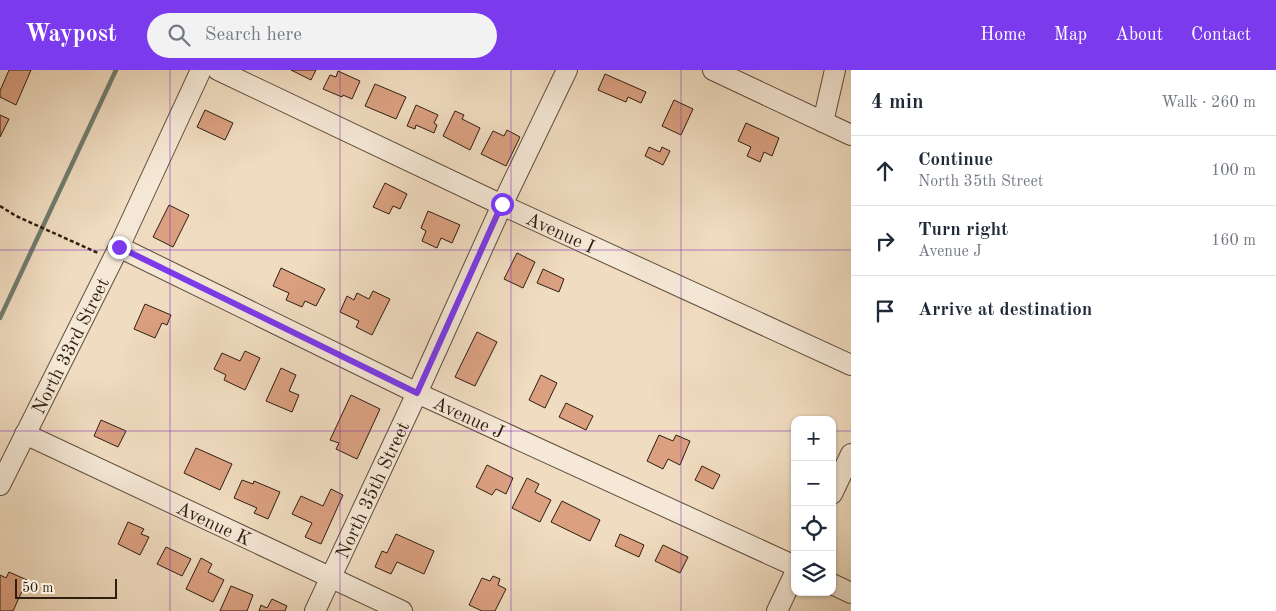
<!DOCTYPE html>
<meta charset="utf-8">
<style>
body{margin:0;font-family:"Old Standard TT",serif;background:#f2f2f3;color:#1f2937}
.controls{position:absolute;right:15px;bottom:15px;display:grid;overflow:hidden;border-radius:10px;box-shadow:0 1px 4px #0004}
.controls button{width:45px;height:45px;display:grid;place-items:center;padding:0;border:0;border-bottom:1px solid #e0e1e3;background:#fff;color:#1f2937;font:25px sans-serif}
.scale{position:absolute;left:15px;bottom:12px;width:102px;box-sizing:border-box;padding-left:5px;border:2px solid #2f1d10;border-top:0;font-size:14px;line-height:18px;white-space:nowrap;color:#2f1d10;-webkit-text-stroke:4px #f5e8d6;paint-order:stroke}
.stop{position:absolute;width:15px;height:15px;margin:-11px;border:4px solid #7c3aed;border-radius:50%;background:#fff}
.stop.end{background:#7c3aed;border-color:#fff;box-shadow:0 1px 5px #0008}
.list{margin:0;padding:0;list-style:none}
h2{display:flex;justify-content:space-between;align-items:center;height:65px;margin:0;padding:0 20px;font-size:21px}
h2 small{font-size:16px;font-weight:400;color:#747a83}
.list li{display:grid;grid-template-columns:32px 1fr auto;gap:15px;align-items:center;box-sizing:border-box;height:70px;padding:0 20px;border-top:1px solid #e0e1e3}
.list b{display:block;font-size:19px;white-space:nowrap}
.list p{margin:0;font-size:16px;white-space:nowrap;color:#747a83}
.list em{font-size:16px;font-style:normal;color:#747a83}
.icon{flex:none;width:28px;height:28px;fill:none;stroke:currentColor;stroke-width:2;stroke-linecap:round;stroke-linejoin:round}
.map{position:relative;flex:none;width:851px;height:541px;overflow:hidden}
header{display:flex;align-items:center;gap:30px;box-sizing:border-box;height:70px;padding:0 25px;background:#7c3aed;color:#fff}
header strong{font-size:24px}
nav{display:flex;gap:28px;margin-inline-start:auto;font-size:18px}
.search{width:350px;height:45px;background:#f2f2f3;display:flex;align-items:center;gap:12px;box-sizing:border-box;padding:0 18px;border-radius:28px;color:#747a83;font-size:19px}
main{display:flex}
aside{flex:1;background:#fff}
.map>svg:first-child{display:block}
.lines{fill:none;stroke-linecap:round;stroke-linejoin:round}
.stream{stroke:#707c6e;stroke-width:4.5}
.building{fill:#daa080;stroke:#2f1d10}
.minor-casing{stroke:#5f4d3c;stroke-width:22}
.path{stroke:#2f1d10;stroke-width:2.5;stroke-dasharray:4 2.5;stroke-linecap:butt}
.minor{stroke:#f5e8d6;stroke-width:20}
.route{stroke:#7c3aed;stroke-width:6}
.grid{fill:none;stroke:#7b2cbf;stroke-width:1;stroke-opacity:0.55}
.labels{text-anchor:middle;stroke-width:4;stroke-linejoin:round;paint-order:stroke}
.street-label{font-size:19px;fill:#2f1d10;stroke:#f5e8d6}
</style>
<header>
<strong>Waypost</strong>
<div class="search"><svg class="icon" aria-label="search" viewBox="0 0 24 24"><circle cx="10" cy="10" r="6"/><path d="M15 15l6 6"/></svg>Search here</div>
<nav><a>Home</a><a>Map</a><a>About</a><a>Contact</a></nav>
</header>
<main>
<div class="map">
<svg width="851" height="541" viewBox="0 0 851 541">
<rect width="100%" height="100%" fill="#f0dcc0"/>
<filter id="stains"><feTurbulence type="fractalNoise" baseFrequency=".004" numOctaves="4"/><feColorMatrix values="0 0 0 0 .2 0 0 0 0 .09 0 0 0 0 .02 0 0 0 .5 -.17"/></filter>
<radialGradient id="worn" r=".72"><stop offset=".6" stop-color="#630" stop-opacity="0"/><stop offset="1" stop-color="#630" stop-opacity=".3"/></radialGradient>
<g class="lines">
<path class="stream" d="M 0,248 L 116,0"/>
</g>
<path class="building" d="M 9,0 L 31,0 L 16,35 L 0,27 L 0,21 Z
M 291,0 L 316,0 L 311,10 Z
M 338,1 L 360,11 L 352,29 L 343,25 L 342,27 L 323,19 L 330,5 L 336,7 Z
M 605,4 L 646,22 L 641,33 L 628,27 L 626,32 L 598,20 Z
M 375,14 L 406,27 L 396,49 L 365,36 Z
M 674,30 L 693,39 L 681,65 L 662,56 Z
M 416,35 L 438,45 L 434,53 L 437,55 L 434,63 L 416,55 L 415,59 L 407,56 Z
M 205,40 L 233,53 L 225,70 L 197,57 Z
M 455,41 L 464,45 L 462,49 L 480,58 L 470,80 L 443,66 Z
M 0,45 L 9,49 L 0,67 Z
M 746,53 L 779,68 L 772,86 L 764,82 L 760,92 L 747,86 L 751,77 L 738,71 Z
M 507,60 L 520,67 L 506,96 L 481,84 L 493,61 L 504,66 Z
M 649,77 L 660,82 L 662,77 L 670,81 L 663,95 L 645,86 Z
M 385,113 L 407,124 L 400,139 L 393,136 L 389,144 L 373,137 Z
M 169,135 L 189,145 L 173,177 L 153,167 Z
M 428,141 L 460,155 L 452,173 L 441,168 L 437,178 L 422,171 L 426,161 L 421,158 Z
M 517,183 L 535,192 L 523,218 L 504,209 Z
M 281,198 L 325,219 L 316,236 L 305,231 L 302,237 L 286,230 L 289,223 L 273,216 Z
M 543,199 L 564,209 L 559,222 L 537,213 Z
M 373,221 L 390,229 L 372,265 L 356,257 L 359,251 L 340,242 L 347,226 L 354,230 L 357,223 L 369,229 Z
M 145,234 L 171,245 L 167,255 L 162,253 L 155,268 L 134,259 Z
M 477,262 L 497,272 L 475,316 L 455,307 Z
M 245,281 L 260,288 L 245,320 L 224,310 L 226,305 L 214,299 L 222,283 L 240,291 Z
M 281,298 L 296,305 L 289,321 L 299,325 L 292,342 L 266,331 Z
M 541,305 L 557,313 L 545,338 L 529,330 Z
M 351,325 L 380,339 L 357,389 L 336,379 L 339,373 L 330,370 Z
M 566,333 L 593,346 L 586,360 L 559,347 Z
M 101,350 L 126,361 L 118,377 L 94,366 Z
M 659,365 L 673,371 L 676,365 L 690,371 L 680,395 L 668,389 L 663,399 L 647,391 Z
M 196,378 L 232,394 L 220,420 L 184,403 Z
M 487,395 L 513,408 L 506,424 L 496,419 L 492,425 L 476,417 Z
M 702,396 L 720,405 L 713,419 L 695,410 Z
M 527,408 L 539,414 L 535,422 L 551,430 L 540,452 L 512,438 Z
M 242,410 L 253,414 L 254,411 L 280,422 L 268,449 L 254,443 L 257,438 L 234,428 Z
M 331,419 L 343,425 L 321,474 L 305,467 L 312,453 L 292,444 L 301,426 L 323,436 Z
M 562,431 L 600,450 L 590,471 L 551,452 Z
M 128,452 L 144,459 L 141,464 L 149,467 L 140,485 L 118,474 Z
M 396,464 L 434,481 L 424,504 L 397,492 L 391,504 L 375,497 L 382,481 L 387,483 Z
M 620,464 L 644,475 L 639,487 L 615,476 Z
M 663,475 L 688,487 L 680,503 L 655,491 Z
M 166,477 L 191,489 L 182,506 L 157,494 Z
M 201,488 L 212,494 L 208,502 L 224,510 L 213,532 L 186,519 Z
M 9,502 L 27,510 L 13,541 L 0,541 L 0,505 L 6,508 Z
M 493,506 L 500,509 L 498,515 L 506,519 L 495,541 L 482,541 L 469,535 L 482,508 L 490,511 Z
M 231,516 L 253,525 L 247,541 L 220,541 Z
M 272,529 L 287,536 L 285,541 L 259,541 L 261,535 L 267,538 Z"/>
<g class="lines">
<defs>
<g id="minor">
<path id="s1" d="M 218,0 L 502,135 L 851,295"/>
<path d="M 713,0 L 851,65"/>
<path d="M 823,52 L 835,0"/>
<path id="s2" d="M 119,177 L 417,323 L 795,496"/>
<path id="s3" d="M 25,364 L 402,541"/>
<path id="s4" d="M 0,415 L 119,177 L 201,0"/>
<path d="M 832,424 L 851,384"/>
<path d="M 832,514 L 851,523"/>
<path id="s5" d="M 315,541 L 417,323 L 502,135 L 567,0"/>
<path d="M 777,541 L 795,503"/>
</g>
</defs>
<use href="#minor" class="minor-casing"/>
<path class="path" d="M 0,136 L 16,146 L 98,183"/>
<use href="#minor" class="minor"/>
</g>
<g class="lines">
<path class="route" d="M 119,177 L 417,323 L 502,134"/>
</g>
<path class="grid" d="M 170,0 L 170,541M 340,0 L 340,541M 511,0 L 511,541M 681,0 L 681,541M 0,180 L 851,180M 0,361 L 795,361M 832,361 L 851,361"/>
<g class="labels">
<g class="street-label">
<text dy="7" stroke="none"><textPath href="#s1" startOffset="379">Avenue I</textPath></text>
<text dy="7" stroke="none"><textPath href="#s4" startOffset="156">North 33rd Street</textPath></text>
<text dy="7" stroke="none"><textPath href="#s2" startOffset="389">Avenue J</textPath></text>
<text dy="7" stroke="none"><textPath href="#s5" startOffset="134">North 35th Street</textPath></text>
<text dy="7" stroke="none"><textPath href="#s3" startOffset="209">Avenue K</textPath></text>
</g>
</g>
<rect width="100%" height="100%" filter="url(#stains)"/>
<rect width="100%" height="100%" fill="url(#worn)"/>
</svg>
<div class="controls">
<button>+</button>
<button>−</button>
<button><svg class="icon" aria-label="locate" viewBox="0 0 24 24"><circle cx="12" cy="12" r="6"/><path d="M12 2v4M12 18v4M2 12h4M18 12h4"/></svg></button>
<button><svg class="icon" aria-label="layers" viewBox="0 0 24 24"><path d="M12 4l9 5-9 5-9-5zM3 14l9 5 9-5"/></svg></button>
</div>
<div class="scale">50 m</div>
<div class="stop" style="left:502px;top:134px"></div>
<div class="stop end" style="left:119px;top:177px"></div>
</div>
<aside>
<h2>4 min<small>Walk · 260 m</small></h2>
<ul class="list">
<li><svg class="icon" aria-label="ahead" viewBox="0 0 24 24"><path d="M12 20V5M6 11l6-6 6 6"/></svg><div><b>Continue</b><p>North 35th Street</p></div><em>100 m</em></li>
<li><svg class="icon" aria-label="right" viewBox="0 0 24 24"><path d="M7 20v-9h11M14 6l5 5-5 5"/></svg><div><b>Turn right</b><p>Avenue J</p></div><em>160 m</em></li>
<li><svg class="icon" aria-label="arrive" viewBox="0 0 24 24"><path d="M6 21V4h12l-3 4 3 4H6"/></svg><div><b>Arrive at destination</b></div></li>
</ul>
</aside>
</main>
